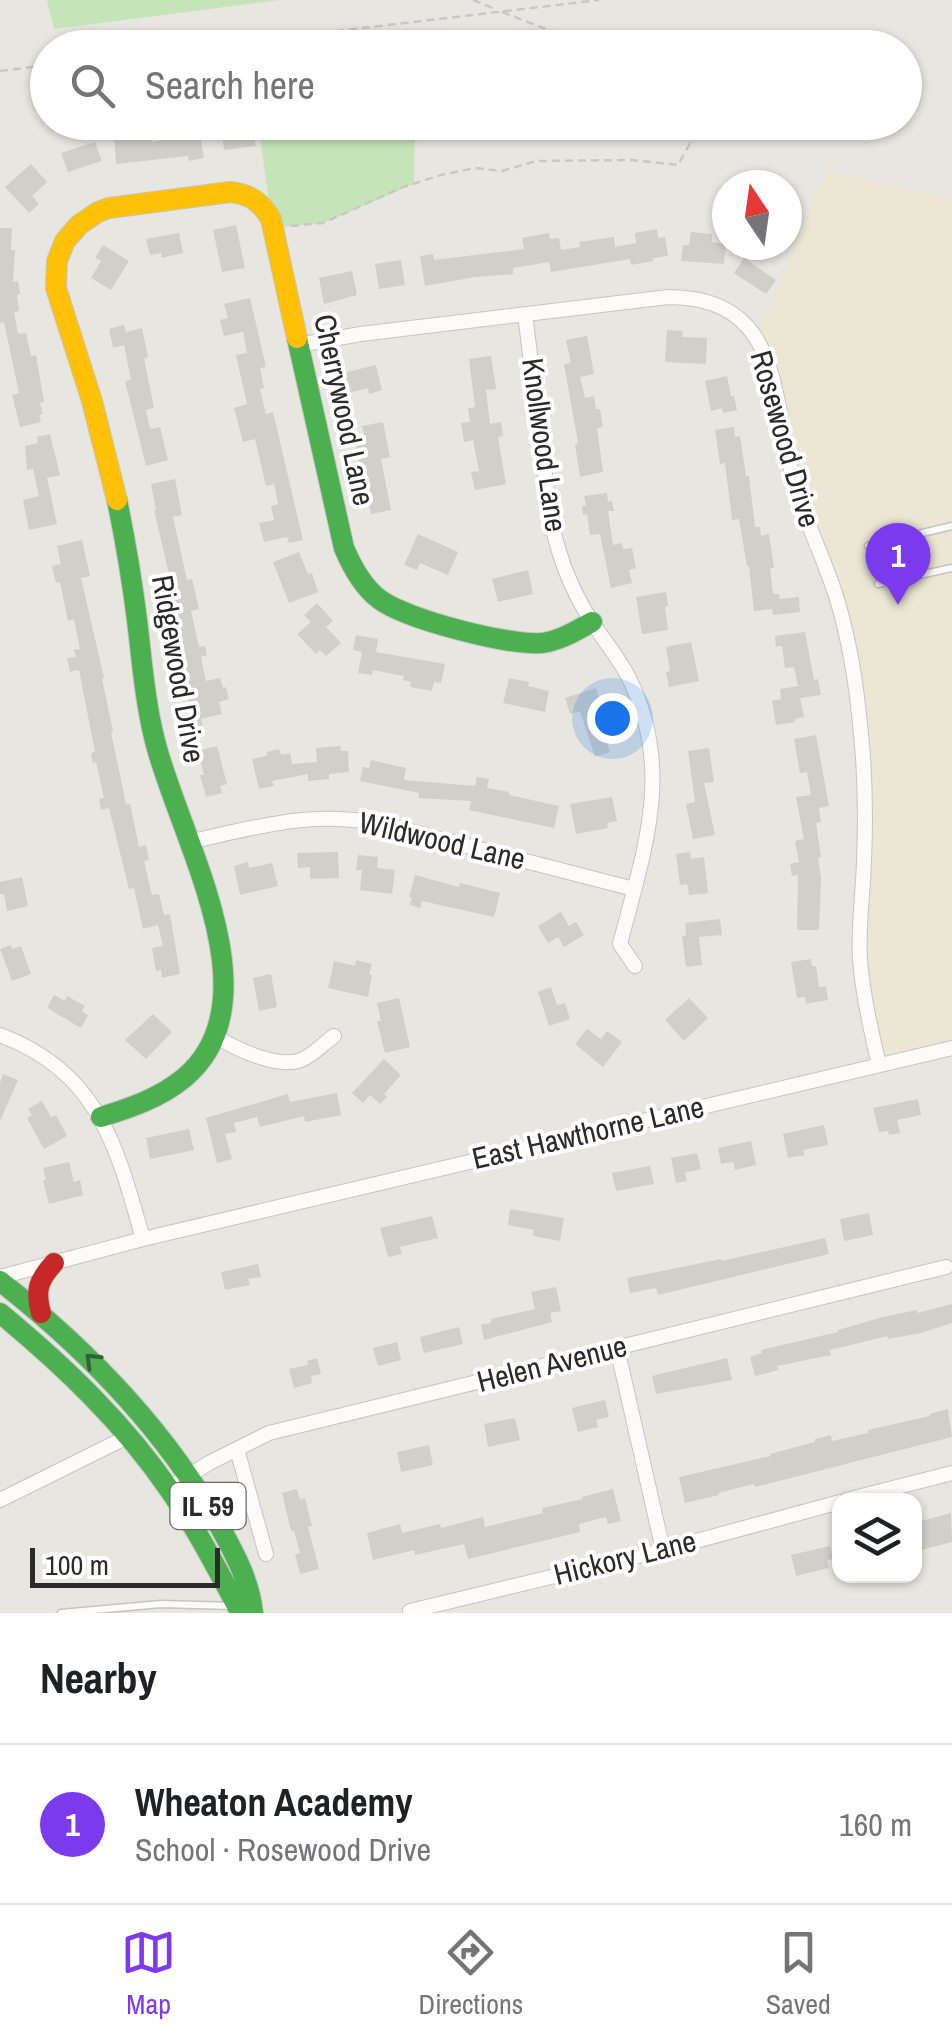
<!DOCTYPE html>
<meta charset="utf-8">
<style>
body{margin:0;font-family:"Archivo Narrow",sans-serif;background:#f2f2f2;color:#202124}
.controls{position:absolute;right:30px;bottom:30px;display:grid;overflow:hidden;border-radius:20px;box-shadow:0 2px 8px #0004}
.controls button{width:90px;height:90px;display:grid;place-items:center;padding:0;border:0;border-bottom:2px solid #e0e0e0;background:#fff;color:#202124;font:50px sans-serif}
.compass{position:absolute;left:712px;top:170px;width:90px;height:90px;border-radius:50%;background:#fff;box-shadow:0 2px 8px #0004;rotate:347deg}
.scale{position:absolute;left:30px;bottom:25px;width:190px;box-sizing:border-box;padding-left:10px;border:5px solid #2a2a2a;border-top:0;font-size:28px;line-height:35px;white-space:nowrap;color:#2a2a2a;-webkit-text-stroke:8px #fff;paint-order:stroke}
.you{position:absolute;left:612px;top:718px;width:35px;height:35px;margin:-25px;border:8px solid #fff;border-radius:50%;background:#1a73e8;box-shadow:0 0 0 15px #1a73e833}
.badge{display:grid;place-items:center;width:65px;height:65px;border-radius:50%;background:#7c3aed;color:#fff;font-size:32px;font-weight:700}
.pin{position:absolute;translate:-50% -82px;filter:drop-shadow(0 2px 5px #0008)}
.pin::after{content:'';position:absolute;top:52px;width:35px;height:30px;background:inherit;clip-path:polygon(0 0,100% 0,50% 100%)}
.list{margin:0;padding:0;list-style:none}
h2{display:flex;justify-content:space-between;align-items:center;height:130px;margin:0;padding:0 40px;font-size:42px}
h2 small{font-size:32px;font-weight:400;color:#757577}
.list li{display:grid;grid-template-columns:65px 1fr auto;gap:30px;align-items:center;box-sizing:border-box;height:160px;padding:0 40px;border-top:2px solid #e0e0e0}
.list b{display:block;font-size:38px;white-space:nowrap}
.list p{margin:0;font-size:32px;white-space:nowrap;color:#757577}
.list em{font-size:32px;font-style:normal;color:#757577}
.icon{flex:none;width:55px;height:55px;fill:none;stroke:currentColor;stroke-width:2;stroke-linecap:round;stroke-linejoin:round}
.map{position:relative;flex:none;width:952px;height:1613px;overflow:hidden}
.search{position:absolute;background:#fff;box-shadow:0 2px 8px #0004;left:30px;right:30px;top:30px;height:110px;display:flex;align-items:center;gap:25px;box-sizing:border-box;padding:0 35px;border-radius:55px;color:#757577;font-size:38px}
.sheet{height:290px;background:#fff}
nav{display:flex;justify-content:space-around;align-items:center;box-sizing:border-box;height:140px;border-top:2px solid #e0e0e0;background:#fff;font-size:28px;color:#757577}
nav a{display:grid;justify-items:center;gap:5px}
nav .on{color:#7c3aed}
.map>svg:first-child{display:block}
.education{fill:#ebe7d4}
.green{fill:#c5e4b8}
.building{fill:#d1cfca}
.lines{fill:none;stroke-linecap:round;stroke-linejoin:round}
.lane-casing{stroke:#c6c5c5;stroke-width:9}
.street-casing{stroke:#c6c5c5;stroke-width:16}
.fast-casing{stroke:#c6c5c5;stroke-width:22}
.slow-casing{stroke:#c6c5c5;stroke-width:22}
.jam-casing{stroke:#c6c5c5;stroke-width:22}
.path{stroke:#c8c8c7;stroke-width:2.5;stroke-dasharray:8 5;stroke-linecap:butt}
.lane{stroke:#fcfbfa;stroke-width:6}
.street{stroke:#fcfbfa;stroke-width:14}
.fast{stroke:#4caf50;stroke-width:20}
.slow{stroke:#ffc107;stroke-width:20}
.jam{stroke:#c62828;stroke-width:20}
.oneway{stroke:#385f39}
.labels{text-anchor:middle;stroke-width:8;stroke-linejoin:round;paint-order:stroke}
.shield{fill:#fff;stroke:#6a6a6a;stroke-width:2.5}
.shield-label{font-size:28px;font-weight:bold;fill:#2a2a2a}
.street-label{font-size:30px;fill:#2a2a2a;stroke:#fff}
</style>
<div class="map">
<svg width="952" height="1613" viewBox="0 0 952 1613">
<rect width="100%" height="100%" fill="#e8e6e0"/>
<path class="education" d="M 827,170 L 952,199 L 952,1042 L 883,1059 L 869,1005 L 864,940 L 865,729 L 807,510 L 781,388 L 760,330 Z"/>
<path class="green" d="M 47,0 L 280,0 L 54,29 Z
M 258,123 L 415,123 L 414,184 L 323,223 L 273,228 Z"/>
<path class="building" d="M 237,122 L 250,122 L 256,146 L 224,150 L 221,125 Z
M 141,132 L 142,140 L 152,139 L 152,142 L 200,134 L 204,158 L 189,161 L 188,156 L 116,164 L 114,134 Z
M 95,142 L 102,161 L 68,172 L 61,153 Z
M 31,164 L 47,182 L 32,196 L 39,204 L 29,213 L 5,187 Z
M 236,225 L 245,268 L 222,272 L 213,230 Z
M 0,228 L 12,228 L 11,250 L 15,250 L 13,282 L 18,281 L 20,294 L 17,295 L 19,311 L 14,312 L 18,334 L 26,333 L 31,356 L 36,355 L 44,402 L 40,403 L 43,414 L 39,415 L 41,422 L 20,427 L 12,395 L 19,393 L 4,322 L 0,323 Z
M 657,229 L 658,238 L 665,237 L 668,256 L 653,258 L 653,261 L 631,265 L 630,259 L 551,272 L 549,262 L 513,268 L 513,274 L 475,277 L 425,286 L 420,256 L 433,254 L 434,260 L 524,249 L 522,238 L 549,233 L 550,239 L 559,238 L 561,250 L 580,247 L 579,242 L 614,237 L 615,247 L 636,243 L 635,233 Z
M 691,232 L 712,234 L 712,242 L 726,244 L 724,264 L 681,261 L 683,245 L 689,245 Z
M 179,233 L 183,253 L 162,258 L 161,253 L 150,255 L 146,239 Z
M 103,245 L 129,261 L 111,290 L 91,278 L 101,261 L 95,258 Z
M 744,258 L 776,280 L 766,294 L 734,273 Z
M 401,260 L 405,285 L 379,289 L 375,264 Z
M 352,271 L 357,295 L 324,304 L 319,278 Z
M 250,298 L 266,367 L 260,368 L 264,388 L 260,389 L 266,414 L 273,412 L 303,540 L 289,543 L 287,537 L 264,542 L 259,523 L 274,520 L 271,506 L 278,504 L 274,484 L 266,486 L 255,439 L 243,442 L 234,408 L 247,404 L 236,355 L 247,353 L 243,332 L 224,336 L 220,320 L 228,318 L 224,304 Z
M 124,325 L 126,332 L 142,328 L 148,357 L 144,358 L 154,408 L 146,410 L 150,429 L 160,427 L 168,460 L 146,466 L 125,381 L 131,380 L 124,345 L 113,348 L 109,329 Z
M 667,330 L 683,331 L 682,337 L 707,338 L 706,364 L 665,362 Z
M 587,336 L 594,374 L 580,377 L 585,398 L 594,396 L 596,409 L 600,409 L 603,427 L 597,428 L 603,472 L 580,477 L 575,444 L 578,443 L 564,364 L 571,363 L 566,340 Z
M 491,356 L 496,389 L 486,390 L 490,424 L 501,422 L 503,436 L 498,437 L 506,484 L 475,490 L 471,472 L 479,471 L 473,440 L 464,442 L 461,423 L 470,422 L 468,408 L 475,407 L 469,359 Z
M 376,365 L 382,390 L 369,394 L 368,388 L 344,394 L 339,374 Z
M 727,376 L 731,396 L 734,396 L 737,410 L 723,413 L 722,408 L 711,411 L 705,381 Z
M 383,422 L 390,457 L 381,459 L 391,510 L 371,514 L 356,445 L 365,443 L 362,426 Z
M 734,427 L 735,437 L 740,436 L 746,476 L 749,476 L 755,527 L 760,527 L 761,536 L 769,534 L 774,568 L 770,568 L 773,594 L 779,594 L 780,599 L 799,597 L 800,612 L 773,615 L 772,609 L 754,611 L 749,566 L 747,566 L 739,519 L 732,520 L 725,463 L 720,464 L 715,430 Z
M 50,434 L 60,475 L 47,478 L 57,524 L 29,530 L 23,500 L 39,496 L 33,469 L 27,470 L 25,446 L 38,443 L 37,437 Z
M 175,479 L 182,515 L 173,517 L 187,580 L 192,579 L 199,609 L 191,611 L 199,647 L 205,646 L 207,655 L 201,657 L 206,681 L 220,678 L 223,688 L 226,687 L 229,699 L 219,702 L 222,714 L 201,719 L 203,725 L 188,728 L 184,709 L 190,707 L 169,600 L 175,599 L 154,510 L 156,510 L 151,484 Z
M 607,493 L 608,502 L 612,501 L 614,511 L 608,511 L 613,545 L 622,543 L 623,549 L 632,548 L 636,568 L 629,570 L 632,583 L 611,588 L 600,534 L 590,535 L 587,514 L 583,515 L 582,506 L 586,506 L 584,496 Z
M 418,534 L 458,552 L 448,575 L 420,563 L 417,570 L 404,565 Z
M 82,540 L 90,576 L 81,578 L 104,678 L 102,679 L 113,731 L 111,732 L 126,804 L 130,804 L 139,847 L 146,845 L 149,860 L 144,861 L 152,895 L 159,894 L 164,915 L 170,914 L 180,974 L 162,978 L 161,970 L 156,971 L 152,948 L 163,946 L 158,925 L 143,929 L 134,888 L 129,889 L 109,808 L 101,810 L 99,799 L 104,798 L 96,762 L 93,763 L 91,753 L 95,752 L 79,670 L 70,672 L 67,658 L 76,657 L 74,650 L 80,649 L 74,619 L 68,621 L 60,582 L 56,583 L 52,566 L 61,564 L 57,546 Z
M 299,552 L 308,574 L 312,573 L 318,592 L 289,603 L 273,562 Z
M 528,570 L 533,594 L 498,602 L 492,579 Z
M 666,592 L 668,606 L 665,607 L 668,630 L 642,634 L 636,597 Z
M 317,603 L 333,621 L 326,627 L 341,643 L 326,656 L 320,650 L 316,654 L 297,634 L 311,622 L 304,615 Z
M 805,632 L 814,680 L 818,679 L 821,695 L 800,698 L 804,717 L 795,719 L 795,722 L 776,725 L 772,701 L 781,699 L 780,689 L 798,686 L 794,667 L 785,668 L 782,646 L 776,647 L 775,636 Z
M 356,635 L 378,639 L 376,652 L 445,664 L 441,683 L 434,682 L 432,691 L 410,687 L 411,682 L 403,680 L 404,676 L 373,670 L 372,675 L 358,673 L 362,652 L 353,650 Z
M 691,642 L 699,681 L 669,687 L 666,672 L 670,671 L 666,647 Z
M 509,678 L 529,682 L 528,686 L 549,691 L 545,712 L 503,703 Z
M 596,688 L 612,738 L 606,740 L 610,752 L 595,757 L 580,711 L 570,714 L 565,698 Z
M 816,735 L 829,806 L 819,808 L 821,822 L 816,823 L 821,857 L 818,858 L 821,878 L 819,930 L 797,930 L 798,875 L 792,876 L 790,864 L 799,862 L 795,841 L 804,839 L 796,797 L 811,795 L 807,772 L 800,773 L 794,739 Z
M 217,746 L 227,784 L 220,786 L 222,793 L 206,797 L 200,775 L 204,775 L 198,751 Z
M 340,746 L 341,751 L 348,751 L 349,772 L 329,774 L 329,779 L 308,781 L 308,774 L 272,781 L 274,786 L 259,789 L 252,759 L 267,756 L 267,752 L 279,749 L 281,755 L 290,753 L 292,764 L 317,762 L 316,748 Z
M 709,748 L 714,782 L 704,783 L 715,835 L 693,839 L 686,804 L 695,802 L 688,751 Z
M 371,760 L 406,768 L 404,780 L 475,786 L 477,777 L 489,779 L 487,788 L 509,792 L 509,795 L 559,806 L 554,828 L 469,810 L 471,801 L 419,798 L 419,793 L 360,781 L 363,767 L 369,768 Z
M 612,797 L 617,821 L 607,823 L 608,828 L 576,834 L 570,804 Z
M 338,852 L 339,878 L 310,879 L 310,867 L 298,868 L 297,853 Z
M 690,852 L 691,859 L 704,857 L 708,893 L 689,895 L 687,884 L 680,885 L 676,854 Z
M 358,855 L 378,857 L 377,868 L 395,870 L 392,894 L 360,890 L 362,870 L 356,870 Z
M 248,862 L 249,868 L 272,863 L 278,886 L 240,895 L 234,866 Z
M 415,875 L 459,887 L 460,883 L 500,893 L 494,917 L 422,901 L 420,908 L 410,905 L 412,898 L 409,897 Z
M 22,877 L 28,906 L 7,911 L 4,894 L 0,894 L 0,882 Z
M 561,912 L 569,926 L 576,922 L 584,935 L 564,947 L 558,937 L 548,943 L 538,926 Z
M 720,919 L 722,935 L 699,937 L 702,965 L 686,967 L 682,936 L 686,936 L 685,923 Z
M 11,945 L 12,949 L 21,946 L 31,974 L 12,981 L 0,949 Z
M 811,959 L 812,966 L 816,966 L 819,987 L 826,986 L 828,1000 L 806,1004 L 805,997 L 797,998 L 791,962 Z
M 356,960 L 372,964 L 369,975 L 372,975 L 368,997 L 328,988 L 334,961 L 355,966 Z
M 271,974 L 277,1007 L 259,1011 L 253,978 Z
M 551,987 L 557,1005 L 565,1003 L 570,1019 L 549,1026 L 538,992 Z
M 54,995 L 65,1001 L 67,996 L 85,1006 L 82,1011 L 88,1015 L 81,1028 L 47,1008 Z
M 399,998 L 410,1047 L 385,1053 L 377,1021 L 381,1021 L 377,1003 Z
M 689,998 L 708,1018 L 684,1041 L 665,1020 Z
M 153,1014 L 172,1032 L 146,1059 L 125,1040 Z
M 587,1029 L 601,1039 L 607,1031 L 622,1042 L 603,1067 L 575,1044 Z
M 384,1059 L 401,1075 L 384,1094 L 387,1097 L 380,1104 L 370,1095 L 363,1103 L 352,1093 Z
M 3,1074 L 18,1080 L 0,1121 L 0,1083 Z
M 337,1093 L 341,1115 L 305,1122 L 304,1116 L 260,1127 L 257,1117 L 234,1123 L 236,1132 L 225,1134 L 232,1159 L 217,1163 L 206,1118 L 288,1094 L 290,1102 Z
M 918,1099 L 921,1115 L 897,1120 L 900,1133 L 889,1135 L 888,1131 L 879,1132 L 873,1108 Z
M 42,1101 L 51,1117 L 56,1115 L 67,1136 L 44,1149 L 27,1118 L 32,1115 L 28,1109 Z
M 824,1125 L 828,1145 L 803,1150 L 805,1155 L 788,1158 L 783,1134 Z
M 189,1129 L 194,1150 L 150,1159 L 146,1138 Z
M 751,1141 L 756,1165 L 735,1170 L 733,1162 L 721,1164 L 718,1148 Z
M 697,1153 L 701,1169 L 685,1173 L 687,1181 L 676,1183 L 671,1158 Z
M 69,1162 L 74,1182 L 80,1180 L 83,1195 L 49,1204 L 43,1180 L 46,1180 L 43,1168 Z
M 650,1166 L 654,1184 L 616,1191 L 612,1173 Z
M 510,1209 L 564,1218 L 560,1241 L 533,1236 L 534,1230 L 508,1225 Z
M 869,1213 L 873,1235 L 844,1241 L 840,1219 Z
M 432,1216 L 438,1238 L 400,1247 L 402,1254 L 388,1257 L 380,1228 Z
M 825,1238 L 829,1254 L 658,1295 L 656,1288 L 630,1293 L 627,1278 L 721,1259 L 721,1261 Z
M 258,1264 L 261,1277 L 248,1279 L 250,1285 L 225,1290 L 221,1272 Z
M 556,1287 L 561,1311 L 550,1313 L 552,1322 L 484,1340 L 481,1325 L 491,1323 L 491,1319 L 535,1309 L 531,1292 Z
M 952,1304 L 952,1323 L 921,1333 L 888,1339 L 887,1336 L 830,1350 L 831,1355 L 777,1366 L 778,1370 L 755,1376 L 750,1357 L 762,1353 L 761,1350 L 838,1332 L 838,1330 L 883,1317 L 917,1310 L 917,1313 Z
M 459,1327 L 463,1344 L 424,1353 L 420,1337 Z
M 397,1342 L 401,1360 L 378,1366 L 373,1348 Z
M 317,1358 L 321,1374 L 311,1376 L 312,1383 L 294,1388 L 289,1369 L 308,1365 L 307,1361 Z
M 727,1358 L 732,1380 L 656,1394 L 652,1376 Z
M 605,1400 L 609,1417 L 596,1420 L 598,1427 L 578,1432 L 572,1408 Z
M 948,1409 L 952,1437 L 767,1484 L 755,1487 L 754,1484 L 718,1493 L 719,1495 L 685,1503 L 679,1477 L 771,1456 L 770,1454 L 815,1442 L 815,1439 L 831,1435 L 832,1441 L 868,1433 L 868,1430 L 930,1416 L 930,1414 Z
M 515,1418 L 520,1440 L 488,1447 L 484,1424 Z
M 429,1445 L 433,1465 L 401,1472 L 397,1452 Z
M 297,1489 L 300,1500 L 305,1498 L 312,1526 L 308,1527 L 319,1569 L 300,1574 L 295,1554 L 300,1553 L 294,1531 L 291,1531 L 282,1493 Z
M 613,1489 L 621,1521 L 608,1524 L 606,1517 L 579,1524 L 580,1532 L 468,1559 L 464,1544 L 415,1555 L 414,1550 L 373,1560 L 367,1533 L 400,1524 L 402,1533 L 440,1524 L 441,1528 L 483,1517 L 485,1527 L 543,1513 L 542,1508 L 583,1499 L 582,1497 Z
M 951,1513 L 952,1542 L 914,1552 L 914,1523 Z
M 830,1546 L 833,1559 L 827,1560 L 829,1568 L 796,1576 L 791,1555 Z"/>
<g class="lines">
<defs>
<path id="lane" d="M 868,546 L 952,526
M 878,584 L 952,568
M 61,1613 L 161,1604 L 234,1606"/>
<path id="street" d="M 525,314 C 531,360 536,405 542,451 C 546,481 548,512 556,541 C 564,570 577,600 594,625 C 605,642 618,657 628,676 C 675,769 644,850 620,944 L 635,966
M 299,345 L 361,334 L 668,297 C 785,297 771,400 794,482 C 805,521 824,558 836,596 C 849,638 856,681 860,724 C 865,769 866,815 864,861 C 863,894 858,927 860,960 C 863,996 871,1030 879,1065
M 188,842 C 258,827 314,809 386,825 L 634,889
M 0,1035 C 99,1072 117,1147 143,1239
M 216,1036 C 235,1049 278,1069 301,1060 C 312,1056 324,1043 334,1036
M 0,1277 L 143,1239 L 952,1048
M 617,1348 L 663,1550
M 237,1449 L 266,1554
M 169,1488 L 209,1463 L 269,1433 L 946,1267
M 0,1500 L 129,1436
M 846,1500 L 952,1473
M 410,1611 L 663,1550 L 840,1502"/>
<path id="fast" d="M 297,338 L 344,548 C 352,567 362,586 379,599 C 405,619 509,646 542,643 C 560,641 577,630 592,622
M 101,1117 C 130,1108 160,1098 184,1078 C 278,1000 178,835 155,741 C 145,702 142,661 137,620 C 132,580 125,539 117,500
M 0,1281 C 88,1350 165,1429 220,1527 C 235,1554 250,1582 253,1613
M 0,1313 C 64,1366 124,1423 171,1492 C 196,1528 216,1567 237,1606 L 244,1613"/>
<path id="slow" d="M 117,500 L 92,401 L 56,288 L 57,261 L 65,241 L 79,225 L 98,212 L 109,208 L 230,192 C 250,194 261,202 271,219 L 297,338"/>
<path id="jam" d="M 41,1313 C 35,1291 38,1280 54,1263"/>
</defs>
<use href="#lane" class="lane-casing"/>
<use href="#street" class="street-casing"/>
<use href="#fast" class="fast-casing"/>
<use href="#slow" class="slow-casing"/>
<use href="#jam" class="jam-casing"/>
<path class="path" d="M 473,0 L 495,9
M 502,12 L 595,48
M 194,48 L 599,0
M 0,71 L 48,65
M 291,226 L 323,223 L 403,187 L 441,175 L 475,168 L 502,171 L 536,161 L 632,160 L 678,165 L 702,122"/>
<use href="#lane" class="lane"/>
<use href="#street" class="street"/>
<use href="#fast" class="fast"/>
<use href="#slow" class="slow"/>
<use href="#jam" class="jam"/>
</g>
<defs><path id="oneway-chevron" d="M-2-3.5L2.5 0L-2 3.5" fill="none" stroke-width="1.6" stroke-linecap="round" stroke-linejoin="round" transform="scale(2.5)"/></defs>
<use class="oneway" href="#oneway-chevron" transform="translate(92 1360) rotate(-136)"/>
<g class="labels">
<rect class="shield" x="170.5" y="1483" width="75" height="46" rx="8"/>
<g class="shield-label">
<text x="208" y="1516">IL 59</text>
</g>
<g class="street-label">
<text transform="translate(344 410) rotate(78)" y="10">Cherrywood Lane</text>
<text transform="translate(785 439) rotate(74)" y="10">Rosewood Drive</text>
<text transform="translate(544 445) rotate(82)" y="10">Knollwood Lane</text>
<text transform="translate(178 669) rotate(80)" y="10">Ridgewood Drive</text>
<text transform="translate(442 841) rotate(13)" y="10">Wildwood Lane</text>
<text transform="translate(588 1133) rotate(-13)" y="10">East Hawthorne Lane</text>
<text transform="translate(552 1364) rotate(-14)" y="10">Helen Avenue</text>
<text transform="translate(625 1558) rotate(-14)" y="10">Hickory Lane</text>
</g>
</g>
</svg>
<div class="controls">
<button><svg class="icon" aria-label="layers" viewBox="0 0 24 24"><path d="M12 4l9 5-9 5-9-5zM3 14l9 5 9-5"/></svg></button>
</div>
<svg class="compass" viewBox="-18 -18 36 36"><path d="M0-13l5 13h-10z" fill="#e53935"/><path d="M0 13l5-13h-10z" fill="#757577"/></svg>
<div class="scale">100 m</div>
<div class="you"></div>
<div class="pin badge" style="left:898px;top:605px">1</div>
<div class="search"><svg class="icon" aria-label="search" viewBox="0 0 24 24"><circle cx="10" cy="10" r="6"/><path d="M15 15l6 6"/></svg>Search here</div>
</div>
<section class="sheet">
<h2>Nearby<small></small></h2>
<ul class="list">
<li><span class="badge">1</span><div><b>Wheaton Academy</b><p>School · Rosewood Drive</p></div><em>160 m</em></li>
</ul>
</section>
<nav>
<a class="on"><svg class="icon" aria-label="map" viewBox="0 0 24 24"><path d="M3 6l6-2 6 2 6-2v14l-6 2-6-2-6 2zM9 4v14M15 6v14"/></svg>Map</a>
<a><svg class="icon" aria-label="directions" viewBox="0 0 24 24"><path d="M12 3l9 9-9 9-9-9zM9 14v-3h6M13 9l2 2-2 2"/></svg>Directions</a>
<a><svg class="icon" aria-label="saved" viewBox="0 0 24 24"><path d="M7 4h10v16l-5-4-5 4z"/></svg>Saved</a>
</nav>
